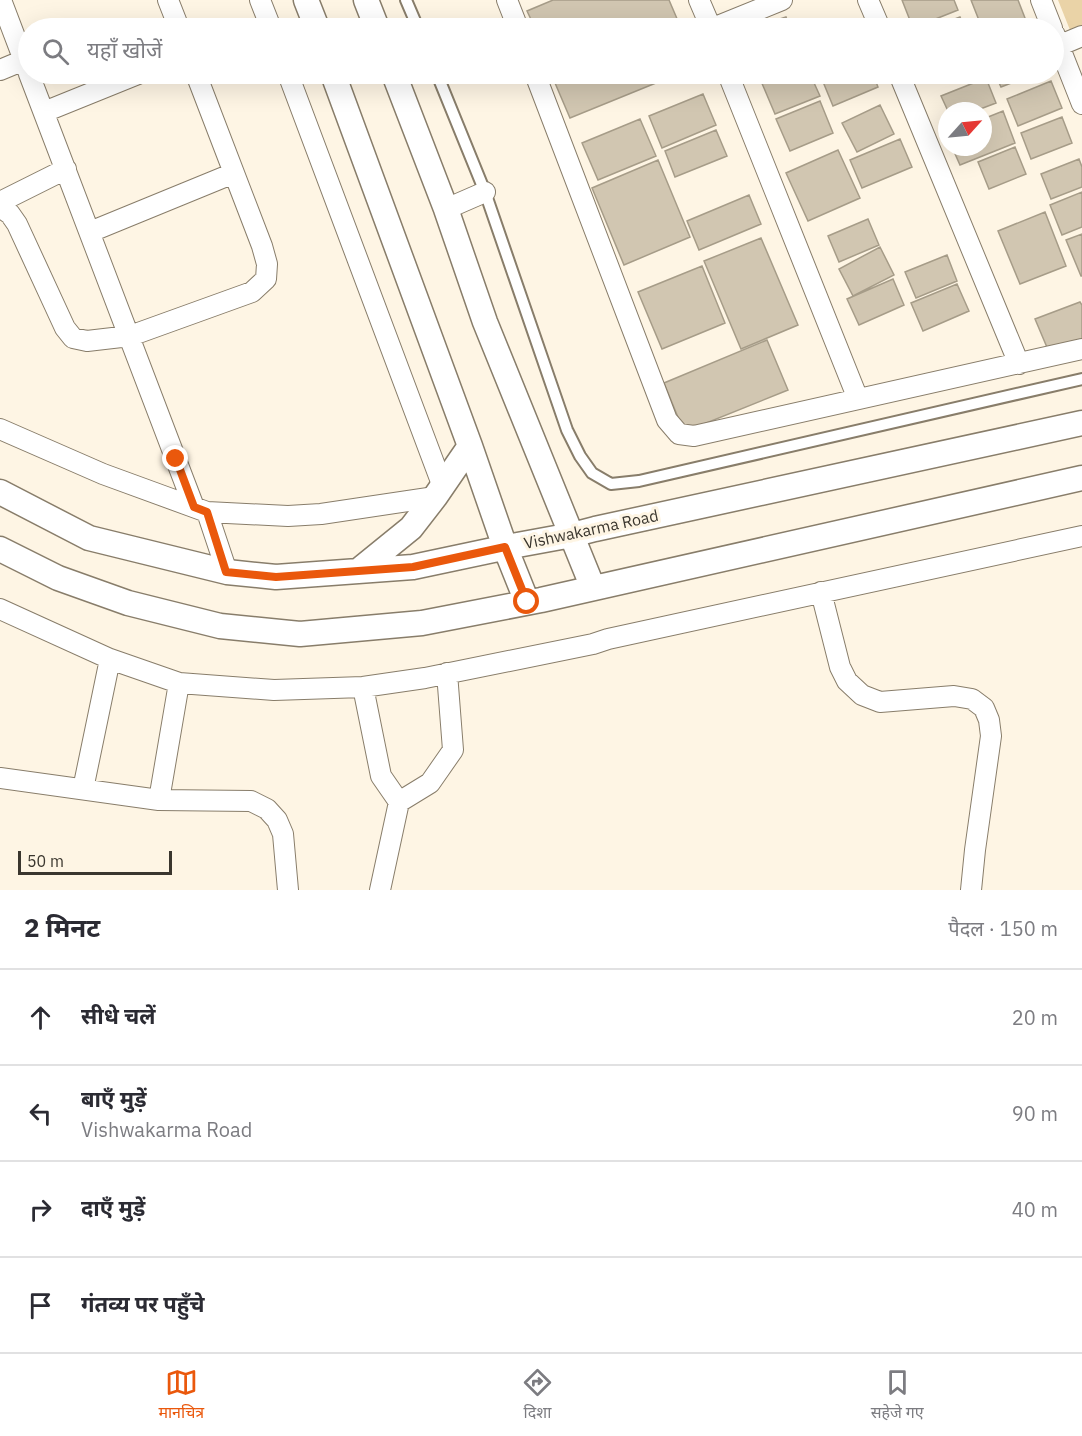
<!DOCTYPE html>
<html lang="hi">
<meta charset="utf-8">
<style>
body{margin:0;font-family:"IBM Plex Sans","Noto Sans Devanagari",sans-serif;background:#f7f7f7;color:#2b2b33}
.compass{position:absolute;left:938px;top:102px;width:54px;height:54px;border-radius:50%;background:#fff;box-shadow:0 6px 24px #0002;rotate:63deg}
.scale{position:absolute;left:18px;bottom:15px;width:154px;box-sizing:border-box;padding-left:6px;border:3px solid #3a362e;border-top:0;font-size:16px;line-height:21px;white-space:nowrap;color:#3a362e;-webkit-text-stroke:4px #fef5e4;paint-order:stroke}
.stop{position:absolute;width:18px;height:18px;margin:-14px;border:4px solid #ea580c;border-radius:50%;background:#fff}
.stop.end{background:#ea580c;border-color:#fff;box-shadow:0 2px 6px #0008}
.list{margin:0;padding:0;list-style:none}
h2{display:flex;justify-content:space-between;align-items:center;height:78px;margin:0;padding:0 24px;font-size:26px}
h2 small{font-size:20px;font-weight:400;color:#7c7c81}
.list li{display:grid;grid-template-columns:39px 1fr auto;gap:18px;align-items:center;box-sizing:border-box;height:96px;padding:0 24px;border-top:2px solid #e1e1e2}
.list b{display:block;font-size:22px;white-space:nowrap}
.list p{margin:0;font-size:20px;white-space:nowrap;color:#7c7c81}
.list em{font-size:20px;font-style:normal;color:#7c7c81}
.icon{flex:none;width:33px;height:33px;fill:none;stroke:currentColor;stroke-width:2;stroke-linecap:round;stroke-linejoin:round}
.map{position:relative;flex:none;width:1082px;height:890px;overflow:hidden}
.search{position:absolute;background:#fff;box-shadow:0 6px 24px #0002;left:18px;right:18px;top:18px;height:66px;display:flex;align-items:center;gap:15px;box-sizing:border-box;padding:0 21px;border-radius:33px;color:#7c7c81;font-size:22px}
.sheet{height:462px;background:#fff}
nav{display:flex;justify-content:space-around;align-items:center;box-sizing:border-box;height:84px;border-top:2px solid #e1e1e2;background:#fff;font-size:16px;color:#7c7c81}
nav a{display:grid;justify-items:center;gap:3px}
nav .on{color:#ea580c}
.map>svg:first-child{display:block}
.green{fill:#ead3a7}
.building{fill:#d1c6b1;stroke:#a69c88;stroke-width:1.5}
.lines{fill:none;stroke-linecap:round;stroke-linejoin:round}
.service-casing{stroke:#887d6a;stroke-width:14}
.minor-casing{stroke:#887d6a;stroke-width:22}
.tertiary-casing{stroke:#887d6a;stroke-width:27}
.service{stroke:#fff;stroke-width:10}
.minor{stroke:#fff;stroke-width:20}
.tertiary{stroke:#fff;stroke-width:24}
.route{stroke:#ea580c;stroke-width:8}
.labels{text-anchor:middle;stroke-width:6;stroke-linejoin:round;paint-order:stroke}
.street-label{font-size:16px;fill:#3a362e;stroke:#fef5e4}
</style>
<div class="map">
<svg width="1082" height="890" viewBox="0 0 1082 890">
<rect width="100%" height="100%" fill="#fef5e4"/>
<path class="green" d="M 1058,0 L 1082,0 L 1082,25 L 1070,30 Z"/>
<path class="building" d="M 553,0 L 669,0 L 678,21 L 660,28 L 535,28 L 527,11 Z
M 902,0 L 954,0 L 958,10 L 913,28 Z
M 971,0 L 1018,0 L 1025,18 L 1001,28 L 982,28 Z
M 786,17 L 790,28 L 752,28 Z
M 960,17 L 965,28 L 931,28 Z
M 577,74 L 678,74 L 570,118 L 555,83 Z
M 758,74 L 810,74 L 820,96 L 775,114 Z
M 828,74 L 873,74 L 878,87 L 833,106 L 821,77 Z
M 936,74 L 965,74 L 940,83 Z
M 995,74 L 1035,74 L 1001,87 Z
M 986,78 L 996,103 L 975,111 L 948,111 L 941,96 Z
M 1051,81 L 1062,108 L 1018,126 L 1007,99 Z
M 703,94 L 716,125 L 662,148 L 649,116 Z
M 820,101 L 833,133 L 790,151 L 776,119 Z
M 880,105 L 894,134 L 857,152 L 842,123 Z
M 1003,111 L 1015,143 L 960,165 L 952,147 L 983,147 L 983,119 Z
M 1062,117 L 1072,143 L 1031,159 L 1021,133 Z
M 640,119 L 656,156 L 598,180 L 582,143 Z
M 716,130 L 727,156 L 675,177 L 665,151 Z
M 900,139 L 912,167 L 862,188 L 850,160 Z
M 1015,147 L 1026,174 L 989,189 L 978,162 Z
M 838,150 L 860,198 L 808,221 L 786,173 Z
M 1079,159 L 1082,167 L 1082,187 L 1051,199 L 1041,174 Z
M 658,160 L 690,237 L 624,265 L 592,188 Z
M 1082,192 L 1082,227 L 1062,235 L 1050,205 Z
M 749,195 L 761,224 L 699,250 L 687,221 Z
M 1045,212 L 1066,266 L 1020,284 L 998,231 Z
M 868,219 L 879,245 L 839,262 L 828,236 Z
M 1082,234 L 1082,276 L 1081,276 L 1066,240 Z
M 761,238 L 798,325 L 741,349 L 704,261 Z
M 880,247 L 894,275 L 853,296 L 839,269 Z
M 947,255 L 957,281 L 916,298 L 905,272 Z
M 702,266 L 725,323 L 662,349 L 638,292 Z
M 893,279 L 904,305 L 859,325 L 847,299 Z
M 957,284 L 969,311 L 923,331 L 911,303 Z
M 1080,302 L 1082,305 L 1082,339 L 1049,352 L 1035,319 Z
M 767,340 L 788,390 L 684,432 L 664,383 Z"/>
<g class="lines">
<defs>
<path id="service" d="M 406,0 L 418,28
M 437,74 L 485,192 L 567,430 L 580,456 L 592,473 L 611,484 L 639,481 L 1082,379"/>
<path id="minor" d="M 1,0 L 28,71
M 168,0 L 179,28
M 260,0 L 271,28
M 507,0 L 518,28
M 699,0 L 711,28
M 868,0 L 880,28
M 1041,0 L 1052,28
M 713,28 L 782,0
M 1054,33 L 1082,104
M 1058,46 L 1082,36
M 0,70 L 24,60
M 29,74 L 194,507
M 288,74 L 443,487
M 535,74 L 667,420 L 679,434 L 694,436 L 1082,349
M 728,74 L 858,399
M 899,74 L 1019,364
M 44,112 L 138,74
M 0,202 L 66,169
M 0,207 L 10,214 L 17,224 L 65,328 L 73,338 L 87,341 L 130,336 L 252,292 L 266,279 L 267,264 L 262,246 L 196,74
M 446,209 L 485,192
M 90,232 L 234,173
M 0,429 L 103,474 L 207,512 L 288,516 L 321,514 L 435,497
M 207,512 L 227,572
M 821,592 L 840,667 L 847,681 L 862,695 L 880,702 L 954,696 L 972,699 L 984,708 L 989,720 L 991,736 L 975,850 L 971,890
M 0,609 L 110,659 L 179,683 L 274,690 L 363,687 L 425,678 L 593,644 L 608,639 L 1082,536
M 363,687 L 381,776 L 399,802
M 0,778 L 159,800 L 251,801 L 267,809 L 277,820 L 283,834 L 288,890
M 83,789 L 110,659
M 159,800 L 179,683
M 380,890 L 399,802 L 430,783 L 453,750 L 447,673"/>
<path id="tertiary" d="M 306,0 L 317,28
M 366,0 L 377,28
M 333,74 L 470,446 L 505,547 L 527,602
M 394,74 L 446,209 L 485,322 L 593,588
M 0,492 L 89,538 L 227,572 L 276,577 L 413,567 L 512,546 L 572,535 L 595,529 L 1082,423
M 0,549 L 58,578 L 128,603 L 220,626 L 300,634 L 422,623 L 541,600 L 1082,478
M 358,571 L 411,528 L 435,497 L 470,446"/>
</defs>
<use href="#service" class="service-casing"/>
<use href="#minor" class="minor-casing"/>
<use href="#tertiary" class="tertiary-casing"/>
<use href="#service" class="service"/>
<use href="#minor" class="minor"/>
<use href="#tertiary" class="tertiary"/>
</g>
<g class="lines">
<path class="route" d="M 176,459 L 194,507 L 207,512 L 226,572 L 276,577 L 413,567 L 505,547 L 527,602"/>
</g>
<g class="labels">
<g class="street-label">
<text transform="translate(591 529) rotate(-12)" y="6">Vishwakarma Road</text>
</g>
</g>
</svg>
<svg class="compass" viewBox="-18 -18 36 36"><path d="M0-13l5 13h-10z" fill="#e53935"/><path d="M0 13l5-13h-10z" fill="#7c7c81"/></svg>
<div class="scale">50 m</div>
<div class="stop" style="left:527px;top:602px"></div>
<div class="stop end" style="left:176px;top:459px"></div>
<div class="search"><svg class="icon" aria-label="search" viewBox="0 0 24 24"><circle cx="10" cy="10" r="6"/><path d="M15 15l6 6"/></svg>यहाँ खोजें</div>
</div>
<section class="sheet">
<h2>2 मिनट<small>पैदल · 150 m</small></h2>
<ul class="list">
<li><svg class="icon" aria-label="ahead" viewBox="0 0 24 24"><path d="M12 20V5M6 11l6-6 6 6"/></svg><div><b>सीधे चलें</b></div><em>20 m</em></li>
<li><svg class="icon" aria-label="left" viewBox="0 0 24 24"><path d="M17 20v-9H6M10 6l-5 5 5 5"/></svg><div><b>बाएँ मुड़ें</b><p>Vishwakarma Road</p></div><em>90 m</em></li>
<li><svg class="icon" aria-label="right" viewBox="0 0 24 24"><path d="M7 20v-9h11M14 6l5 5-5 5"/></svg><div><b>दाएँ मुड़ें</b></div><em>40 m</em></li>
<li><svg class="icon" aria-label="arrive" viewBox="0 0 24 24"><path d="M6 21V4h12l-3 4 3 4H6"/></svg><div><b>गंतव्य पर पहुँचे</b></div></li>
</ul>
</section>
<nav>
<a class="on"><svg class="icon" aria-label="map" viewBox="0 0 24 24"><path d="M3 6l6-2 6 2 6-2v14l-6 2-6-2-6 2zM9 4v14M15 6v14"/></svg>मानचित्र</a>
<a><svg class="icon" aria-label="directions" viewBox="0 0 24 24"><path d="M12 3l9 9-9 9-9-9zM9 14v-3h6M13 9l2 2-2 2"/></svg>दिशा</a>
<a><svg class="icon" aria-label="saved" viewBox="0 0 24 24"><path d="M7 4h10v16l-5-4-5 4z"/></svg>सहेजे गए</a>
</nav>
